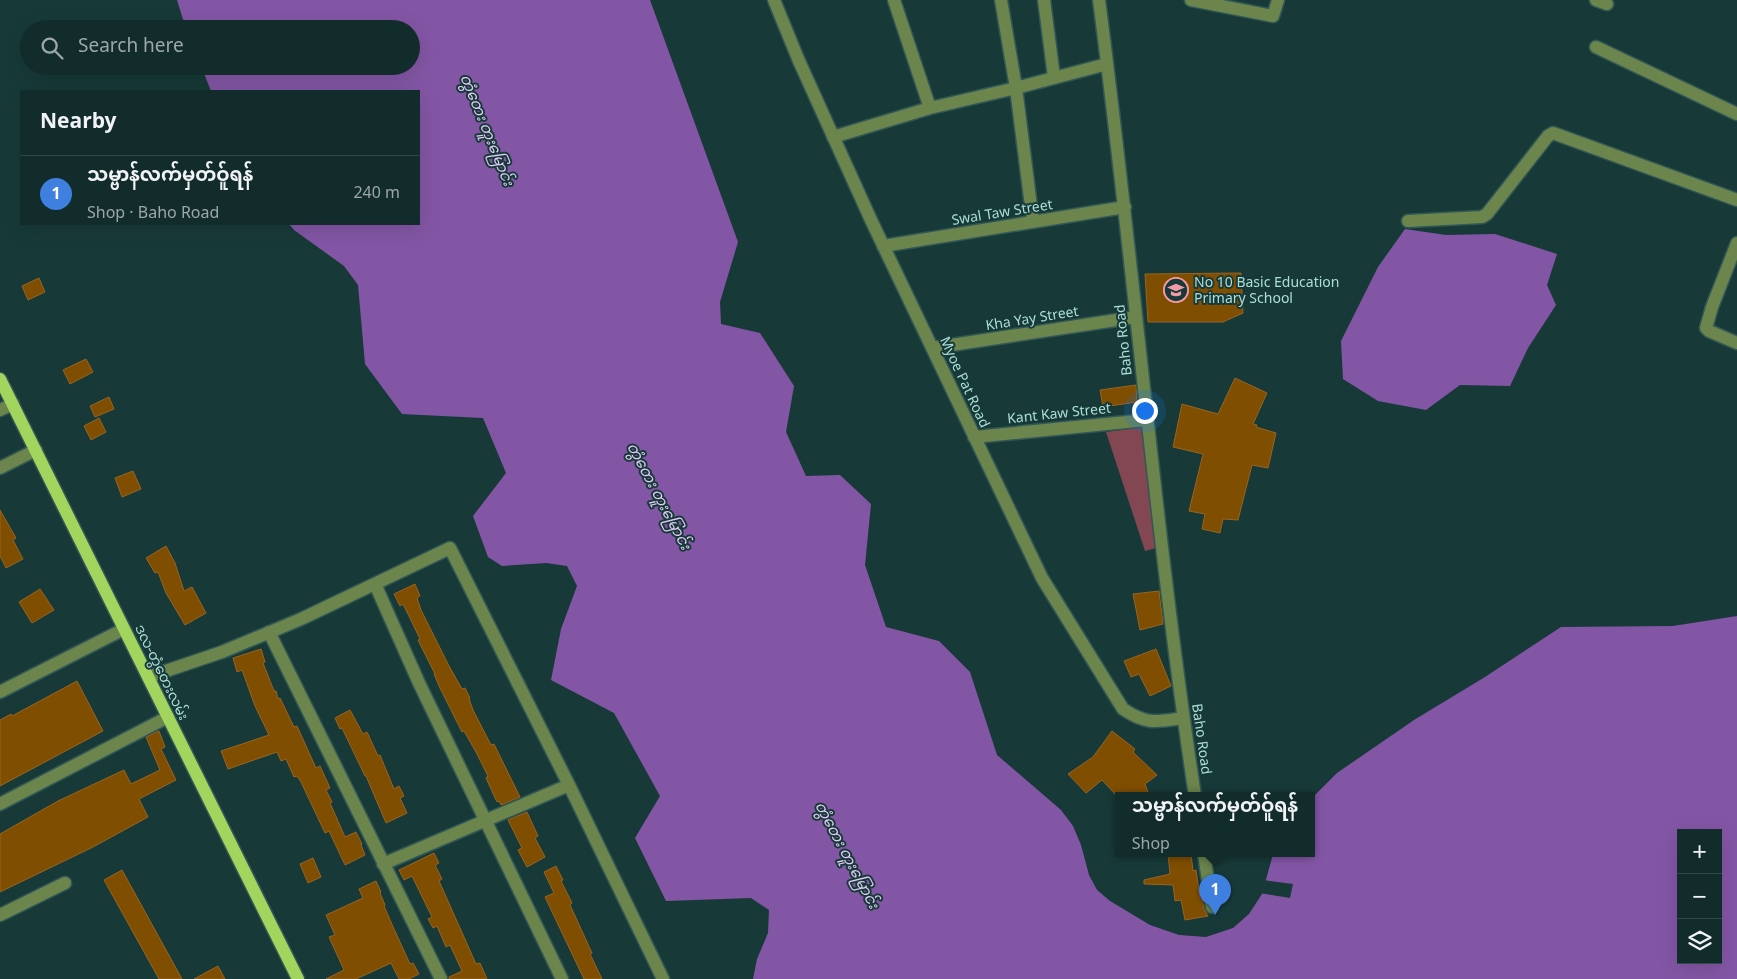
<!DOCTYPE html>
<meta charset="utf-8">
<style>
body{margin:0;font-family:Georgia,"Noto Sans Myanmar",serif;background:#1a3432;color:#f1f3f6}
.controls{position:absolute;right:15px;bottom:15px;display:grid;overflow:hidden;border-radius:0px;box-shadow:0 5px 20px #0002}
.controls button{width:45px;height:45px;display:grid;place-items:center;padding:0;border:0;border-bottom:1px solid #304847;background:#112c2a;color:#f1f3f6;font:25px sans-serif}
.you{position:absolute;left:1144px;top:410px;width:18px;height:18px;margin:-12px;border:4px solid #fff;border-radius:50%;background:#1a73e8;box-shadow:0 0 0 8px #1a73e833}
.badge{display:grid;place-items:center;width:32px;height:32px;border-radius:50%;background:#f39aa9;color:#fff;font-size:16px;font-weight:700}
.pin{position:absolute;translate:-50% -41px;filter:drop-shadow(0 1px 2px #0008)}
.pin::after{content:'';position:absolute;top:26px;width:18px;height:15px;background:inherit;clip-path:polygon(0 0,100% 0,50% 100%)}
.popup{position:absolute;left:1115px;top:792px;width:200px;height:65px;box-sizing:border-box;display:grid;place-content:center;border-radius:0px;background:#112c2a;filter:drop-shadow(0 1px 4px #0005);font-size:16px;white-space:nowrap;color:#9ca7a8}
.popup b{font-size:19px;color:#f1f3f6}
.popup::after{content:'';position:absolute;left:50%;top:100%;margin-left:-10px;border:10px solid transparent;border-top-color:#112c2a}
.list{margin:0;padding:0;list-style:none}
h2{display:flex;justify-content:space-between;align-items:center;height:65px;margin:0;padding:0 20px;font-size:21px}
h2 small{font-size:16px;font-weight:400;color:#9ca7a8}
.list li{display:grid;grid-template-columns:32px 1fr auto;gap:15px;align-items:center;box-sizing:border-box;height:70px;padding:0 20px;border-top:1px solid #304847}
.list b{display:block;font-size:19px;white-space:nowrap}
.list p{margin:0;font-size:16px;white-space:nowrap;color:#9ca7a8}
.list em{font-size:16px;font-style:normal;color:#9ca7a8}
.icon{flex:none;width:28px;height:28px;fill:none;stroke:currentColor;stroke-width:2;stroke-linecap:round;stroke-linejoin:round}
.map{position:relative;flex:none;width:1737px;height:979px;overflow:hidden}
.search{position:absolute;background:#112c2a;box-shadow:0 5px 20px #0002;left:20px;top:20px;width:400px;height:55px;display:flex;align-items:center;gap:12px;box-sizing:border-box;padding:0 18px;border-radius:28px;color:#9ca7a8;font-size:19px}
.panel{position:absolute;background:#112c2a;box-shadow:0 5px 20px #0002;left:20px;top:90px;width:400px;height:135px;border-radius:0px}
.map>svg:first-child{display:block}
.green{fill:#824752}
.water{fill:#8356a5;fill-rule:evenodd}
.pier{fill:#173a38}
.building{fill:#804e00;stroke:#986422}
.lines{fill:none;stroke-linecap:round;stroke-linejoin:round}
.minor-casing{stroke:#325855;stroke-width:15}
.major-casing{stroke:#325855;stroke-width:15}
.minor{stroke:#6b854d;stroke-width:12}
.major{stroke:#a1d55d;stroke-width:12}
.labels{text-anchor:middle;stroke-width:4;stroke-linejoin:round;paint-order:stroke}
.street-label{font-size:14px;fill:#acded9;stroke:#173a38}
.poi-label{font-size:14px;fill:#acded9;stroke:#173a38;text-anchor:start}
.water-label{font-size:15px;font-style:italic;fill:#e2ccf7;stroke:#173a38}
</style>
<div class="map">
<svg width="1737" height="979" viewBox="0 0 1737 979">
<rect width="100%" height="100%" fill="#173a38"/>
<path class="green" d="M 1144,427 L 1160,547 L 1145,551 L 1106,432 Z"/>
<path class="water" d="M 177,0 L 650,0 L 738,242 L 720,302 L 721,324 L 760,333 L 794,386 L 786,432 L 806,476 L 840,475 L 871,504 L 865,565 L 886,627 L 939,641 L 970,672 L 997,755 L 1061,810 L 1073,826 L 1081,845 L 1089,875 L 1097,890 L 1110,901 L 1150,925 L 1179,935 L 1206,937 L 1233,928 L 1249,914 L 1262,894 L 1273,854 L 1311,854 L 1311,799 L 1337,773 L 1414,720 L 1485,677 L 1561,627 L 1673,626 L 1737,616 L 1737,979 L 753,979 L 757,959 L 768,933 L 769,910 L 751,898 L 666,901 L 635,838 L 660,796 L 614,713 L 551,680 L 561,629 L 577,586 L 567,566 L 546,563 L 502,566 L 488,557 L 473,516 L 506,473 L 483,418 L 402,414 L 365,364 L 358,285 L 344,266 L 294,230 L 289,224 L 419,224 L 419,91 L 211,91 L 201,66 L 411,66 L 411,29 L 186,29 ZM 1681,833 L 1718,833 L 1718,960 L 1681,960 Z
M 1405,229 L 1446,235 L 1495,234 L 1557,254 L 1547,285 L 1556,305 L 1528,348 L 1510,386 L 1460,385 L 1426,410 L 1378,401 L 1343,379 L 1341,341 L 1378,267 Z"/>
<path class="pier" d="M 1263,880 L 1293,884 L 1290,898 L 1259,893 Z"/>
<path class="building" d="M 1241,273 L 1243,313 L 1223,322 L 1148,322 L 1145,274 Z
M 39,278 L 45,292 L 28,300 L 22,286 Z
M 86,359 L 93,372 L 70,384 L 63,370 Z
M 1235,378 L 1267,393 L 1253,424 L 1257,425 L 1256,427 L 1276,433 L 1268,468 L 1252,465 L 1238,520 L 1223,519 L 1220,533 L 1202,529 L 1205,514 L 1189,511 L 1203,454 L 1173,447 L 1182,404 L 1218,414 Z
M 1136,385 L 1137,402 L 1103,407 L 1100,390 Z
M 109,397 L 114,409 L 95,417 L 90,406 Z
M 99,418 L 106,432 L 91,440 L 84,426 Z
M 133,471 L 141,489 L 122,497 L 115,478 Z
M 0,510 L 16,538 L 13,540 L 23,559 L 6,568 L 0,556 Z
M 166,546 L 175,563 L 184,591 L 192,587 L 206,613 L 185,625 L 166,593 L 158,572 L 155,573 L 146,558 Z
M 415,584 L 420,596 L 417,598 L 421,610 L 449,666 L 462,689 L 465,688 L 470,698 L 469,699 L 473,710 L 491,745 L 494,744 L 520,797 L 501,805 L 499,801 L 497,802 L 486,778 L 488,776 L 476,752 L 464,731 L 462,732 L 440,688 L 434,674 L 435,674 L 418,640 L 420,639 L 409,616 L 403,604 L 400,606 L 394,594 Z
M 40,589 L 54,610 L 32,623 L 19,602 Z
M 1159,591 L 1163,624 L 1140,630 L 1133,594 Z
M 261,649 L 265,662 L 263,663 L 274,691 L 276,691 L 278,699 L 280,698 L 294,727 L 297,726 L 316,768 L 320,766 L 330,788 L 326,790 L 332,802 L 330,803 L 345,837 L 356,832 L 362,844 L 361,845 L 365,855 L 345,865 L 329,831 L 325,833 L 301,782 L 297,776 L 294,777 L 286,759 L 281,761 L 277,752 L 228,769 L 221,751 L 269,735 L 255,706 L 242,670 L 237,672 L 233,658 Z
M 1156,649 L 1171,686 L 1150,696 L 1139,674 L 1131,677 L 1124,661 Z
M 77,681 L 103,731 L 0,786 L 0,720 L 11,714 L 12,716 Z
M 350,710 L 363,734 L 367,732 L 378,756 L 380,755 L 394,789 L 399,786 L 404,796 L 400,798 L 407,813 L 386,823 L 366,776 L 365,776 L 342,728 L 340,729 L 335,718 Z
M 159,731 L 165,747 L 161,749 L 176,780 L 139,799 L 148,817 L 93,847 L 0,892 L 0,834 L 58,801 L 124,770 L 131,784 L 160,770 L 146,737 Z
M 1112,731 L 1135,749 L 1133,752 L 1157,775 L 1145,784 L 1148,792 L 1144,796 L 1117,796 L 1102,780 L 1086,793 L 1068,774 L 1093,757 Z
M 527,812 L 538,836 L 535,838 L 545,857 L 527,867 L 518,850 L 522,848 L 508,820 Z
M 434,853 L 439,863 L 435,865 L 442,879 L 439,881 L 476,964 L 480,963 L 487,979 L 449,979 L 449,977 L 462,971 L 450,945 L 446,947 L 437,926 L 433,928 L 428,919 L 432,917 L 412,876 L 404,880 L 399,870 Z
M 1168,854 L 1191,854 L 1193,871 L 1196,870 L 1200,898 L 1202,898 L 1204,909 L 1208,916 L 1185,920 L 1181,900 L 1175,901 L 1173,885 L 1144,884 L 1144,880 L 1170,874 Z
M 313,858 L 321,877 L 308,883 L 300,864 Z
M 556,866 L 563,880 L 561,881 L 572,903 L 570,905 L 592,953 L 590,954 L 602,979 L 584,979 L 545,897 L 554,893 L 544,872 Z
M 122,870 L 182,979 L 159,979 L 104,880 Z
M 376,881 L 381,892 L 380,893 L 385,905 L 384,906 L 394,929 L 410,964 L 413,963 L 419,974 L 409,979 L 399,979 L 391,963 L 356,979 L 326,979 L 344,970 L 329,937 L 335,935 L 326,915 L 363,898 L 359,889 Z
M 218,966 L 225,979 L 194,979 Z"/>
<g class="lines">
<defs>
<path id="minor" d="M 774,0 L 799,61 L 871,220 L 1042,578 L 1123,709 C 1147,725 1156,722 1183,718
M 894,0 L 930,108
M 1001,0 L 1016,88 L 1033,222
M 1044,0 L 1054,77
M 1099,0 C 1134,265 1155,532 1195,796
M 1191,0 L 1273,16 L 1278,0
M 1596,0 L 1607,4
M 1596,47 L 1737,114
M 833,137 L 930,108 L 1016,88 L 1107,64
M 1408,221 L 1482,217 L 1487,214 L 1548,136 L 1553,133 L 1737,200
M 883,246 L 1125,207
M 1737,343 L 1709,331 L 1706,328 L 1712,307 L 1737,243
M 932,348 L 1136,317
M 0,410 L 13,404
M 974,437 L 1147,420
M 0,468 L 36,450
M 375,584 L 419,683 L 562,979
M 269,632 L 441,979
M 148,677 L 222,652 L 301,619 L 450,548 L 569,785 L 663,979
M 0,692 L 124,629
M 0,804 L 168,717
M 1204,854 L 1212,907
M 383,864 L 569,785
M 0,915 L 65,883"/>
<path id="major" d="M 0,379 L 298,979"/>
</defs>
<use href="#minor" class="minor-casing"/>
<use href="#major" class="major-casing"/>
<use href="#minor" class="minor"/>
<use href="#major" class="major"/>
</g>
<defs>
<symbol id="school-ring" viewBox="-11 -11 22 22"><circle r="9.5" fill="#173a38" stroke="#f39aa9" stroke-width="1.5"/><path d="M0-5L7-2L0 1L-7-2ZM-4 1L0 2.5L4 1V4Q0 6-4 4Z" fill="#f39aa9"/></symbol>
</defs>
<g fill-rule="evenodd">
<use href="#school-ring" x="1162" y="276" width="28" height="28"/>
</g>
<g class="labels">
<g class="street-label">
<text transform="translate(1002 212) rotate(-9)" y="5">Swal Taw Street</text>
<text transform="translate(1032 318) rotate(-9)" y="5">Kha Yay Street</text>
<text transform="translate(1123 340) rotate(-96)" y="5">Baho Road</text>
<text transform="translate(965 382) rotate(65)" y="5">Myoe Pat Road</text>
<text transform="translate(1059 413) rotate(-6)" y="5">Kant Kaw Street</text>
<text transform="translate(162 672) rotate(64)" y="5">ဒလ-တွံတေးလမ်း</text>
<text transform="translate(1202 739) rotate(82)" y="5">Baho Road</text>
</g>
<g class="poi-label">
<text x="1194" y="287">No 10 Basic Education<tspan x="1194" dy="16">Primary School</tspan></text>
</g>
<g class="water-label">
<text transform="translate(487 130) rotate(68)" y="5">တွံတေး တူးမြောင်း</text>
<text transform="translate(659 496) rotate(62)" y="5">တွံတေး တူးမြောင်း</text>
<text transform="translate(847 855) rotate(62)" y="5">တွံတေး တူးမြောင်း</text>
</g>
</g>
</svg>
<div class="controls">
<button>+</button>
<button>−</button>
<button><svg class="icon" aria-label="layers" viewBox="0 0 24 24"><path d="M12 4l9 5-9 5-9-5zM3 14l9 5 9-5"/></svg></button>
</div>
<div class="you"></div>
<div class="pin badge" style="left:1215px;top:915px;background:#3f7fe0">1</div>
<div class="popup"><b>သမ္ဗာန်လက်မှတ်ဝ်ူရန်</b>Shop</div>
<div class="search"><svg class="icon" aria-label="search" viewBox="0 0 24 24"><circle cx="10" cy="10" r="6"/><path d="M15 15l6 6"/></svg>Search here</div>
<section class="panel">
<h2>Nearby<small></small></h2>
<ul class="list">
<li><span class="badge" style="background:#3f7fe0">1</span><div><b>သမ္ဗာန်လက်မှတ်ဝ်ူရန်</b><p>Shop · Baho Road</p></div><em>240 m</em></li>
</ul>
</section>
</div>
